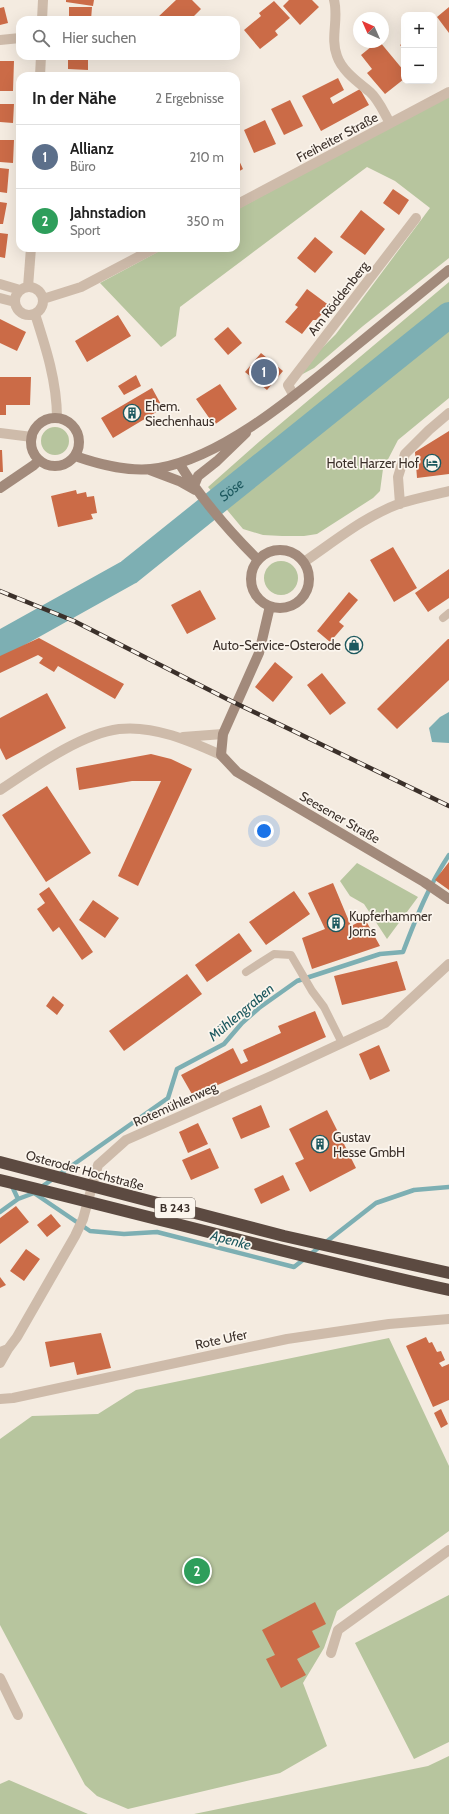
<!DOCTYPE html>
<html lang="de">
<meta charset="utf-8">
<style>
body{margin:0;font-family:Cabin,sans-serif;background:#f2f2f2;color:#222}
.controls{position:absolute;right:12px;top:12px;display:grid;overflow:hidden;border-radius:8px;box-shadow:0 4px 16px #0002}
.controls button{width:36px;height:36px;display:grid;place-items:center;padding:0;border:0;border-bottom:1px solid #e0e0e0;background:#fff;color:#222;font:20px sans-serif}
.compass{position:absolute;left:353px;top:12px;width:36px;height:36px;border-radius:50%;background:#fff;box-shadow:0 4px 16px #0002;rotate:315deg}
.you{position:absolute;left:264px;top:831px;width:14px;height:14px;margin:-10px;border:3px solid #fff;border-radius:50%;background:#1a73e8;box-shadow:0 0 0 6px #1a73e833}
.badge{display:grid;place-items:center;width:26px;height:26px;border-radius:50%;background:#1d595f;color:#fff;font-size:13px;font-weight:700}
.pin{position:absolute;translate:-50% -50%;border:2px solid #fff;box-shadow:0 1px 4px #0006}
.list{margin:0;padding:0;list-style:none}
h2{display:flex;justify-content:space-between;align-items:center;height:52px;margin:0;padding:0 16px;font-size:17px}
h2 small{font-size:13px;font-weight:400;color:#767676}
.list li{display:grid;grid-template-columns:26px 1fr auto;gap:12px;align-items:center;box-sizing:border-box;height:64px;padding:0 16px;border-top:1px solid #e0e0e0}
.list b{display:block;font-size:15px;white-space:nowrap}
.list p{margin:0;font-size:13px;white-space:nowrap;color:#767676}
.list em{font-size:13px;font-style:normal;color:#767676}
.icon{flex:none;width:22px;height:22px;fill:none;stroke:currentColor;stroke-width:2;stroke-linecap:round;stroke-linejoin:round}
.map{position:relative;flex:none;width:449px;height:1814px;overflow:hidden}
.search{position:absolute;background:#fff;box-shadow:0 4px 16px #0002;left:16px;top:16px;width:224px;height:44px;display:flex;align-items:center;gap:10px;box-sizing:border-box;padding:0 14px;border-radius:12px;color:#767676;font-size:15px}
.panel{position:absolute;background:#fff;box-shadow:0 4px 16px #0002;left:16px;top:72px;width:224px;height:180px;border-radius:12px}
.map>svg:first-child{display:block}
.green{fill:#b7c59e}
.water{fill:#7dafb3}
.lines{fill:none;stroke-linecap:round;stroke-linejoin:round}
.stream{stroke:#7dafb3;stroke-width:4.5}
.river{stroke:#7dafb3;stroke-width:26}
.building{fill:#cb6b47}
.lane{stroke:#cebbaa;stroke-width:8}
.street{stroke:#cebbaa;stroke-width:10}
.secondary{stroke:#a28a7b;stroke-width:10}
.highway{stroke:#5c4a41;stroke-width:12}
.rail-casing{stroke:#3b302a;stroke-width:4.5}
.rail{stroke:#fbf5ed;stroke-width:3;stroke-dasharray:9;stroke-linecap:butt}
.labels{text-anchor:middle;stroke-width:3.5;stroke-linejoin:round;paint-order:stroke}
.shield{fill:#fbf5ed;stroke:#756b64;stroke-width:1}
.shield-label{font-size:12px;font-weight:bold;fill:#3b302a}
.street-label{font-size:13px;fill:#3b302a;stroke:#fbf5ed}
.poi-label{font-size:13px;fill:#3b302a;stroke:#fbf5ed;text-anchor:start}
.water-label{font-size:14px;font-style:italic;fill:#1d595f;stroke:#fbf5ed}
</style>
<div class="map">
<svg width="449" height="1814" viewBox="0 0 449 1814">
<rect width="100%" height="100%" fill="#f4ebe0"/>
<path class="green" d="M 449,96 L 449,258 L 363,326 L 314,368 L 299,376 L 319,351 L 336,334 L 430,208 L 395,181 L 367,167 L 180,307 L 176,336 L 161,347 L 100,283 L 165,248 L 236,248 L 236,210 Z
M 449,282 L 449,398 L 398,440 L 383,469 L 380,491 L 373,498 L 317,534 L 304,536 L 282,536 L 263,535 L 243,529 L 208,487 L 260,441 Z
M41 441a14 14 0 1 1 28 0a14 14 0 1 1-28 0Z
M264 578a17 17 0 1 1 34 0a17 17 0 1 1-34 0Z
M 357,863 L 418,897 L 387,939 L 364,904 L 350,896 L 340,881 Z
M 389,1338 L 449,1466 L 449,1531 L 337,1611 L 324,1648 L 303,1683 L 327,1746 L 280,1773 L 128,1809 L 97,1796 L 85,1785 L 0,1625 L 0,1439 L 32,1416 L 98,1414 L 136,1390 Z
M 449,1595 L 449,1742 L 414,1759 L 355,1643 Z
M 449,1756 L 449,1814 L 194,1814 L 428,1766 Z
M 9,1780 L 88,1814 L 0,1814 L 0,1784 Z"/>
<path class="water" d="M 449,712 L 449,743 L 432,742 L 429,728 L 440,717 Z"/>
<g class="lines">
<path class="stream" d="M 11,1184 L 18,1199
M 40,1188 L 168,1098 L 177,1069 L 224,1044 L 242,1023 L 259,1008 L 297,981 L 380,954 L 403,952 C 416,918 429,885 449,855
M 0,1212 L 18,1199 L 34,1193 L 90,1231 L 124,1234 L 157,1232 L 294,1267 L 376,1203 L 414,1190 L 449,1187"/>
<path class="river" id="s1" d="M 0,644 L 129,572 L 449,315"/>
</g>
<path class="building" d="M 66,0 L 94,0 L 93,6 L 66,2 Z
M 176,0 L 192,0 L 201,9 L 190,20 L 160,20 L 157,18 Z
M 289,0 L 312,0 L 319,7 L 300,25 L 283,6 Z
M 274,1 L 290,18 L 275,31 L 278,35 L 260,49 L 244,30 L 261,16 L 259,13 Z
M 4,7 L 8,23 L 0,25 L 0,8 Z
M 69,7 L 92,7 L 91,20 L 69,20 Z
M 449,7 L 449,33 L 437,17 Z
M 377,42 L 380,42 L 404,71 L 404,79 L 385,94 L 367,73 L 372,69 L 361,55 Z
M 404,42 L 404,50 L 400,45 Z
M 68,56 L 88,56 L 88,70 L 68,69 Z
M 0,61 L 14,61 L 13,91 L 0,91 Z
M 338,78 L 344,90 L 330,98 L 333,104 L 360,89 L 369,105 L 321,131 L 302,96 Z
M 290,100 L 303,126 L 284,135 L 271,109 Z
M 0,104 L 14,104 L 13,123 L 0,122 Z
M 265,120 L 276,144 L 254,153 L 244,130 Z
M 0,140 L 14,140 L 13,163 L 0,162 Z
M 236,154 L 243,169 L 236,173 Z
M 0,168 L 9,169 L 7,193 L 0,192 Z
M 393,189 L 409,200 L 399,215 L 383,203 Z
M 0,202 L 7,203 L 3,224 L 0,224 Z
M 361,210 L 385,229 L 365,255 L 340,237 Z
M 0,233 L 8,234 L 5,258 L 0,257 Z
M 315,237 L 333,252 L 315,273 L 297,258 Z
M 75,248 L 87,248 L 87,251 Z
M 307,289 L 330,306 L 316,320 L 313,320 L 302,334 L 285,322 L 298,307 L 295,305 Z
M 118,315 L 131,336 L 87,362 L 75,341 Z
M 0,319 L 26,332 L 17,351 L 0,343 Z
M 228,327 L 242,343 L 228,355 L 214,339 Z
M 261,353 L 283,371 L 267,390 L 245,372 Z
M 136,375 L 141,386 L 124,395 L 118,386 Z
M 0,377 L 31,377 L 30,405 L 6,405 L 6,415 L 0,415 Z
M 220,384 L 237,409 L 214,425 L 196,399 Z
M 152,388 L 163,408 L 113,438 L 101,418 Z
M 449,431 L 449,474 L 417,478 L 415,452 Z
M 0,450 L 2,450 L 3,472 L 0,472 Z
M 76,490 L 77,494 L 86,492 L 87,497 L 94,496 L 97,513 L 91,514 L 93,519 L 58,527 L 51,496 Z
M 393,547 L 417,588 L 394,602 L 370,560 Z
M 449,569 L 449,598 L 428,612 L 415,593 Z
M 200,590 L 216,619 L 187,634 L 171,605 Z
M 349,592 L 358,600 L 339,622 L 344,626 L 330,642 L 317,631 Z
M 39,638 L 124,684 L 115,699 L 58,666 L 54,672 L 39,663 L 43,658 L 38,655 L 0,673 L 0,656 Z
M 448,639 L 449,639 L 449,680 L 397,729 L 377,709 Z
M 275,662 L 293,677 L 273,702 L 255,687 Z
M 322,673 L 346,703 L 330,715 L 307,685 Z
M 47,693 L 66,728 L 6,760 L 0,748 L 0,718 Z
M 151,754 L 171,759 L 192,769 L 138,886 L 118,876 L 161,781 L 132,781 L 79,790 L 76,768 Z
M 47,786 L 91,853 L 46,882 L 2,815 Z
M 449,862 L 449,890 L 435,880 Z
M 333,883 L 351,926 L 365,919 L 380,946 L 312,969 L 302,938 L 325,929 L 308,893 Z
M 49,887 L 93,952 L 82,960 L 59,927 L 53,932 L 37,909 L 45,903 L 39,894 Z
M 294,891 L 310,914 L 266,945 L 249,922 Z
M 93,900 L 119,918 L 105,938 L 79,920 Z
M 239,933 L 252,951 L 207,982 L 195,965 Z
M 397,961 L 406,990 L 342,1005 L 334,976 Z
M 187,974 L 202,994 L 124,1051 L 109,1031 Z
M 53,996 L 64,1005 L 57,1015 L 46,1006 Z
M 315,1011 L 326,1037 L 193,1096 L 181,1075 L 233,1048 L 241,1064 L 248,1061 L 243,1050 L 281,1033 L 278,1026 Z
M 379,1045 L 390,1071 L 370,1080 L 359,1054 Z
M 261,1105 L 270,1127 L 241,1139 L 232,1118 Z
M 327,1110 L 356,1168 L 310,1192 L 295,1163 L 304,1159 L 289,1129 Z
M 198,1123 L 208,1144 L 188,1153 L 179,1132 Z
M 210,1148 L 219,1168 L 191,1180 L 182,1160 Z
M 283,1175 L 290,1190 L 261,1204 L 254,1189 Z
M 16,1206 L 29,1222 L 0,1244 L 0,1218 Z
M 51,1214 L 61,1226 L 47,1237 L 37,1225 Z
M 26,1249 L 40,1259 L 24,1281 L 10,1271 Z
M 0,1277 L 6,1285 L 0,1288 Z
M 101,1333 L 111,1368 L 77,1375 L 74,1362 L 50,1367 L 45,1342 Z
M 426,1337 L 429,1343 L 432,1342 L 437,1352 L 441,1351 L 445,1360 L 439,1363 L 442,1367 L 449,1364 L 449,1400 L 433,1407 L 406,1346 Z
M 441,1409 L 448,1424 L 441,1428 L 434,1413 Z
M 315,1602 L 326,1624 L 312,1631 L 320,1647 L 297,1659 L 306,1675 L 281,1688 L 266,1659 L 275,1655 L 262,1630 Z"/>
<g class="lines">
<path class="lane" d="M 443,618 L 449,613
M 246,972 L 274,954 L 291,955 L 312,991 L 324,1007 L 342,1043"/>
<path class="street" d="M 334,0 C 339,18 330,38 337,56 C 342,71 358,82 370,92 C 379,100 384,113 390,123
M 42,20 L 43,0
M 0,40 L 20,38
M 40,76 L 41,56
M 236,205 L 449,92
M 0,284 L 20,290
M 28,287 L 31,248
M15 301a14 14 0 1 1 28 0a14 14 0 1 1-28 0Z
M 0,298 L 15,302
M 43,299 L 81,287 L 155,248
M 35,314 C 46,348 57,382 57,418
M 294,396 L 288,385 L 416,218
M 0,433 L 32,437
M 400,504 L 398,477 L 405,454 L 429,430 L 449,413
M 304,562 C 335,541 365,516 401,503 C 417,498 433,495 449,491
M 183,737 L 223,734
M 0,790 C 32,769 80,734 119,729 C 154,725 190,741 221,755
M 0,1352 L 8,1349 L 17,1337 L 75,1236 L 83,1219 L 98,1165 L 126,1140 L 269,1077 L 385,1023 L 449,964
M 0,1363 L 8,1349
M 0,1399 L 13,1398 L 287,1339 L 389,1324 L 449,1319
M 331,1653 L 338,1630 L 449,1550
M 0,1678 L 18,1715"/>
<path class="secondary" d="M31 442a24 24 0 1 1 48 0a24 24 0 1 1-48 0Z
M 75,456 C 101,465 131,473 159,468 C 222,457 292,398 341,358 C 377,329 413,299 449,270
M 179,463 C 201,499 228,530 258,560
M 150,470 L 179,481 L 195,490
M 194,486 L 198,476 L 217,461 L 246,433
M 0,488 L 34,465 L 39,460
M251 579a29 29 0 1 1 58 0a29 29 0 1 1-58 0Z
M 270,606 L 259,653 L 223,734 L 221,755 L 237,772 L 424,882 L 449,899"/>
<path class="highway" d="M 0,1162 L 284,1236 L 449,1273
M 0,1180 C 150,1216 299,1257 449,1290"/>
<defs>
<path id="rail" d="M 0,591 L 74,621 L 227,699 L 449,806"/>
</defs>
<use href="#rail" class="rail-casing"/>
<use href="#rail" class="rail"/>
</g>
<defs>
<symbol id="building-ring" viewBox="-11 -11 22 22"><circle r="9.5" fill="#fbf5ed" stroke="#1d595f" stroke-width="1.5"/><path d="M-4-6H4V6H1V3H-1V6H-4ZM-2.5-4.3h1.7v1.8h-1.7ZM.8-4.3h1.7v1.8H.8ZM-2.5-1h1.7V.8h-1.7ZM.8-1h1.7V.8H.8Z" fill="#1d595f"/></symbol>
<symbol id="hotel-ring" viewBox="-11 -11 22 22"><circle r="9.5" fill="#fbf5ed" stroke="#1d595f" stroke-width="1.5"/><path d="M-6-4.5h1.5V1H6V5H4.5V3h-9V5H-6ZM-4 0a1.8 1.8 0 1 1 3.6 0ZM.5 0V-2.5h3Q6-2.5 6 0Z" fill="#1d595f"/></symbol>
<symbol id="shop-ring" viewBox="-11 -11 22 22"><circle r="9.5" fill="#fbf5ed" stroke="#1d595f" stroke-width="1.5"/><path d="M-5-2.5h2.3a2.7 3.5 0 0 1 5.4 0H5L5.5 6h-11ZM-1.5-2.5h3a1.5 2.3 0 0 0-3 0Z" fill="#1d595f"/></symbol>
</defs>
<g fill-rule="evenodd">
<use href="#building-ring" x="122" y="403" width="20" height="20"/>
<use href="#hotel-ring" x="422" y="453" width="20" height="20"/>
<use href="#shop-ring" x="344" y="635" width="20" height="20"/>
<use href="#building-ring" x="326" y="913" width="20" height="20"/>
<use href="#building-ring" x="310" y="1134" width="20" height="20"/>
</g>
<g class="labels">
<rect class="shield" x="155" y="1198" width="40" height="20" rx="3"/>
<g class="shield-label">
<text x="175" y="1212">B 243</text>
</g>
<g class="street-label">
<text transform="translate(337 137) rotate(-28)" y="5">Freiheiter Straße</text>
<text transform="translate(338 298) rotate(-52)" y="5">Am Röddenberg</text>
<text transform="translate(340 817) rotate(30)" y="5">Seesener Straße</text>
<text transform="translate(175 1104) rotate(-24)" y="5">Rotemühlenweg</text>
<text transform="translate(85 1170) rotate(15)" y="5">Osteroder Hochstraße</text>
<text transform="translate(221 1339) rotate(-12)" y="5">Rote Ufer</text>
</g>
<g class="poi-label">
<text x="145" y="411">Ehem.<tspan x="145" dy="15">Siechenhaus</tspan></text>
<text x="419" y="468" text-anchor="end">Hotel Harzer Hof</text>
<text x="341" y="650" text-anchor="end">Auto-Service-Osterode</text>
<text x="349" y="921">Kupferhammer<tspan x="349" dy="15">Jorns</tspan></text>
<text x="333" y="1142">Gustav<tspan x="333" dy="15">Hesse GmbH</tspan></text>
</g>
<g class="water-label">
<text dy="5" stroke="none"><textPath href="#s1" startOffset="279">Söse</textPath></text>
<text transform="translate(241 1012) rotate(-40)" y="5">Mühlengraben</text>
<text transform="translate(231 1240) rotate(15)" y="5">Apenke</text>
</g>
</g>
</svg>
<div class="controls">
<button>+</button>
<button>−</button>
</div>
<svg class="compass" viewBox="-18 -18 36 36"><path d="M0-13l5 13h-10z" fill="#e53935"/><path d="M0 13l5-13h-10z" fill="#767676"/></svg>
<div class="you"></div>
<div class="pin badge" style="left:264px;top:372px;background:#5c6f8a">1</div>
<div class="pin badge" style="left:197px;top:1571px;background:#2e9e5b">2</div>
<div class="search"><svg class="icon" aria-label="search" viewBox="0 0 24 24"><circle cx="10" cy="10" r="6"/><path d="M15 15l6 6"/></svg>Hier suchen</div>
<section class="panel">
<h2>In der Nähe<small>2 Ergebnisse</small></h2>
<ul class="list">
<li><span class="badge" style="background:#5c6f8a">1</span><div><b>Allianz</b><p>Büro</p></div><em>210 m</em></li>
<li><span class="badge" style="background:#2e9e5b">2</span><div><b>Jahnstadion</b><p>Sport</p></div><em>350 m</em></li>
</ul>
</section>
</div>
